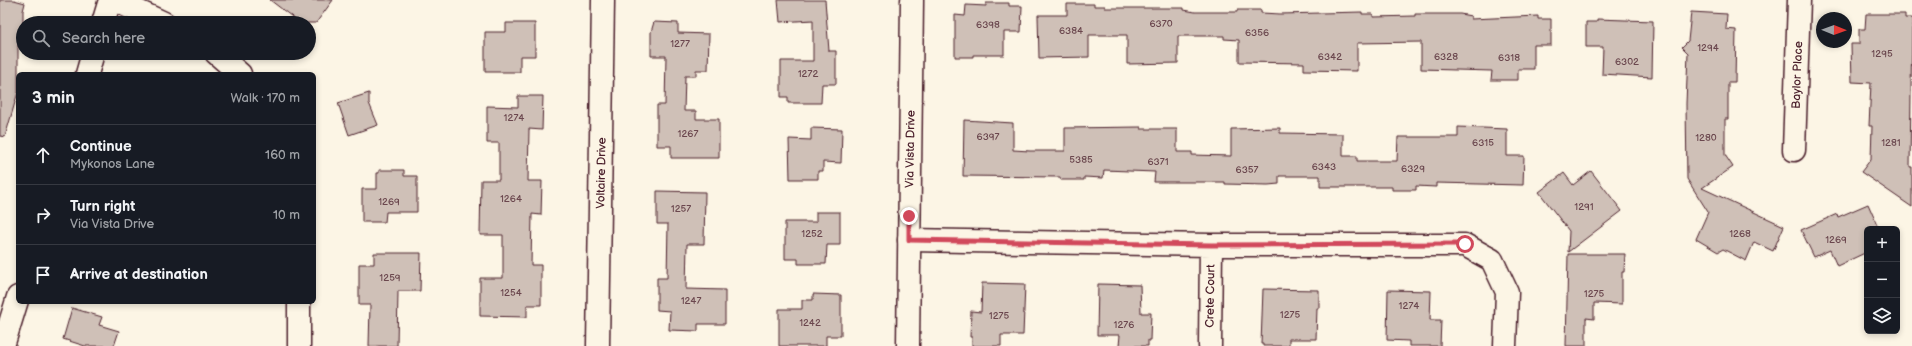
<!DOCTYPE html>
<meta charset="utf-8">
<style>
body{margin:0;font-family:"Balsamiq Sans",sans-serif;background:#242831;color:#f1f3f6}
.controls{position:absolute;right:12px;bottom:12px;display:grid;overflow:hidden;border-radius:6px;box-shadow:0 2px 6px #0003}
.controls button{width:36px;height:36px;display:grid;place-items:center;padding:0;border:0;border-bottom:1px solid #363941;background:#171b24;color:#f1f3f6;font:20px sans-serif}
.compass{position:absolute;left:1816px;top:12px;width:36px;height:36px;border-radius:50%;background:#171b24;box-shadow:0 2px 6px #0003;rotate:91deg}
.stop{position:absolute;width:12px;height:12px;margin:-9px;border:3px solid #d1495b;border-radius:50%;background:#fff}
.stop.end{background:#d1495b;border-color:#fff;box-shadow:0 1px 4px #0008}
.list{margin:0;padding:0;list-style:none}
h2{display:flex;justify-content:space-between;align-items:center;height:52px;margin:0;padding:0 16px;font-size:17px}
h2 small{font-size:13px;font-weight:400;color:#9ea1a6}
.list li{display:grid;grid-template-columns:26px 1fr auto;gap:12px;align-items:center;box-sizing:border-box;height:60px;padding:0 16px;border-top:1px solid #363941}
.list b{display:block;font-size:15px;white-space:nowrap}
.list p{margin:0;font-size:13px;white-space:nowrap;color:#9ea1a6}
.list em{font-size:13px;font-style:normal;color:#9ea1a6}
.icon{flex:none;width:22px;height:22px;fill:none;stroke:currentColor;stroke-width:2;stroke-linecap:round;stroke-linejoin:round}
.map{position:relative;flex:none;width:1912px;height:346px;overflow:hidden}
.search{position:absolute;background:#171b24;box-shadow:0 2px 6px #0003;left:16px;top:16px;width:300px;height:44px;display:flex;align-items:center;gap:10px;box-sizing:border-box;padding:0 14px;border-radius:22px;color:#9ea1a6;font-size:15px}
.panel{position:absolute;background:#171b24;box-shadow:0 2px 6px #0003;left:16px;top:72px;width:300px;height:232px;border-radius:6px}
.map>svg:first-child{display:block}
.building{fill:#cfc0b7;stroke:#4a1f2b}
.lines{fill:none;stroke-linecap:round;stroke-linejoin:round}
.street-casing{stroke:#4a1f2b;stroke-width:25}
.secondary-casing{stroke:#4a1f2b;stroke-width:25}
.street{stroke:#fcf5e5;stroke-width:22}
.secondary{stroke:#fcf5e5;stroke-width:22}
.route{stroke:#d1495b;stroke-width:5}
.labels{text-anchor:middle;stroke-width:4;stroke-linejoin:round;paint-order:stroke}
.number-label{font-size:10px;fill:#6b474e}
.street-label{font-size:12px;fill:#4a1f2b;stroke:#fcf5e5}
</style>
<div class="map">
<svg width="1912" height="346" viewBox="0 0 1912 346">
<rect width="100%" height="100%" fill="#fcf5e5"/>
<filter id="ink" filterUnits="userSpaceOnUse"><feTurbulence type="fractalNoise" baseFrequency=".025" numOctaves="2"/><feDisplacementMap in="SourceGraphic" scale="8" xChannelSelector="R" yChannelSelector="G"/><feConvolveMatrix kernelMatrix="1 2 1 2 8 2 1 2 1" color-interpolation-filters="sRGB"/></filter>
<g filter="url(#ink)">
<path class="building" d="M 0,0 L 14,0 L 25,3 L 23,11 L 23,46 L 18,44 L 18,92 L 5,137 L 0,136 Z
M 270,0 L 333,0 L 316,23 L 300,23 Z
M 778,0 L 825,0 L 829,51 L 836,51 L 836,84 L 822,84 L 821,103 L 788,103 L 788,97 L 781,97 L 781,61 L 813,61 L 813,20 L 780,22 Z
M 986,3 L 1009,3 L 1009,6 L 1022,6 L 1021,32 L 1004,32 L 1004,55 L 973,55 L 973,57 L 955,57 L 955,15 L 965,16 L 966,5 L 986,6 Z
M 1067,4 L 1094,4 L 1094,6 L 1105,6 L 1105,8 L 1184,8 L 1184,10 L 1195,12 L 1237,12 L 1237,10 L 1261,10 L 1261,13 L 1280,14 L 1362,12 L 1362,14 L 1373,14 L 1373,17 L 1415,16 L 1415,14 L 1460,14 L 1471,16 L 1471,19 L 1538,16 L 1538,19 L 1551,19 L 1551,45 L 1534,45 L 1534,69 L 1518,69 L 1518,80 L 1491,80 L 1492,71 L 1421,69 L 1421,42 L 1357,43 L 1357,71 L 1304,70 L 1304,63 L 1239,62 L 1239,40 L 1224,39 L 1224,36 L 1178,36 L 1178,63 L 1127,64 L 1127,35 L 1089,35 L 1089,57 L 1039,58 L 1038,15 L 1067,15 Z
M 1691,12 L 1727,14 L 1726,29 L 1736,30 L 1735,82 L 1728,82 L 1728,119 L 1725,119 L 1725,155 L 1733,167 L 1702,188 L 1784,226 L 1773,251 L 1754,242 L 1746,261 L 1723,249 L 1718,252 L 1696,239 L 1708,212 L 1687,179 L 1686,104 L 1688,53 L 1682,47 L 1688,41 Z
M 1866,14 L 1905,14 L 1905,18 L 1912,18 L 1910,167 L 1912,167 L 1912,207 L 1861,172 L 1871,159 L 1872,126 L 1869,126 L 1871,83 L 1852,82 L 1851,44 L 1859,44 L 1859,29 L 1865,29 Z
M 1597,19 L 1653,21 L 1652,77 L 1602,74 L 1603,47 L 1586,47 L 1586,22 L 1597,22 Z
M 654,22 L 678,23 L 678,33 L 709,34 L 708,70 L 696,70 L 696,76 L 685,76 L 684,111 L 696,111 L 696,119 L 719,119 L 719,158 L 671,158 L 671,146 L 657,146 L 657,105 L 665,105 L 666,56 L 651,56 L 651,32 Z
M 506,23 L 535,23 L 535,56 L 520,56 L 520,72 L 485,72 L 485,32 L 506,32 Z
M 369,93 L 369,103 L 378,125 L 349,135 L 338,103 Z
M 518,96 L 543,96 L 542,130 L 529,129 L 528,181 L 542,181 L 541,215 L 532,214 L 531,265 L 541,265 L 541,305 L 527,305 L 527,317 L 480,316 L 480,278 L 503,278 L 503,235 L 480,235 L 481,180 L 499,180 L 499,143 L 487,143 L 487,106 L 518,107 Z
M 964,120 L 1013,123 L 1013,150 L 1030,151 L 1065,151 L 1065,128 L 1141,127 L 1141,129 L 1177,129 L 1177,152 L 1192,152 L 1192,155 L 1231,156 L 1231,129 L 1280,128 L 1280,133 L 1343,134 L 1343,156 L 1357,156 L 1357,161 L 1397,161 L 1398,137 L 1458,137 L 1458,127 L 1507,129 L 1507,156 L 1524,156 L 1523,185 L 1436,183 L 1436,187 L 1416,186 L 1416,190 L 1392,190 L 1392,187 L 1320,187 L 1320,176 L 1279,176 L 1279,184 L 1268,185 L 1225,184 L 1225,182 L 1154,182 L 1155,172 L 1104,170 L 1103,178 L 1084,177 L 1084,180 L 1061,180 L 1060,177 L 963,176 Z
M 811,128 L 842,129 L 841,163 L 823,162 L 823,171 L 818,171 L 818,179 L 790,179 L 789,139 L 811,140 Z
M 379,170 L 404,170 L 404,176 L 417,176 L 417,212 L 386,212 L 385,222 L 362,222 L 362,189 L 377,189 L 377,173 L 379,173 Z
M 1591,171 L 1622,211 L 1568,252 L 1569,231 L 1539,192 L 1564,173 L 1573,185 Z
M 657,191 L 705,192 L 704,244 L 687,244 L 686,289 L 725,290 L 725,324 L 698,324 L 698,331 L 669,330 L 670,311 L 657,310 L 657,278 L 667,278 L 668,224 L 657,224 Z
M 1868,204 L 1879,229 L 1867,229 L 1867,252 L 1837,266 L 1830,250 L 1814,257 L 1801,230 L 1837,214 L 1838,217 Z
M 816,212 L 840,212 L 840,245 L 827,245 L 826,264 L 798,264 L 798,259 L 785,259 L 785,222 L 816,222 Z
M 374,253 L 421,253 L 420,291 L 398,291 L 397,346 L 369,346 L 370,305 L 359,305 L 359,264 L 374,264 Z
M 1568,254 L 1625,254 L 1624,272 L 1622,272 L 1622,304 L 1594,303 L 1594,319 L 1586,318 L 1586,346 L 1566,346 Z
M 982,283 L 1025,284 L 1023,335 L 1001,335 L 1001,346 L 972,346 L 972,337 L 970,337 L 971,311 L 981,312 Z
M 1098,284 L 1140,285 L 1141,313 L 1151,313 L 1150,340 L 1148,340 L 1148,346 L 1119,346 L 1120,335 L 1097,335 Z
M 1263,289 L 1319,290 L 1319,308 L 1317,308 L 1316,339 L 1289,339 L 1289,346 L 1263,346 L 1263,344 L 1261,344 Z
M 1388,290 L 1431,291 L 1430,320 L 1441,320 L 1440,346 L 1409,346 L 1409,341 L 1387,340 Z
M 813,294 L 841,295 L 841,336 L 826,336 L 826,346 L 779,346 L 779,309 L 802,309 L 802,300 L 813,300 Z
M 72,308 L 102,317 L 99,325 L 119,331 L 114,346 L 85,346 L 63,339 Z"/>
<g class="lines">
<defs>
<path id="street" d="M 114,0 L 164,23
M 103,23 L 110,0
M 216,53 L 240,74
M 87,74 L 93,53
M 1794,150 L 1799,0
M 909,240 L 1211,245 L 1465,245 L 1492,260 L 1507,292 L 1505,346
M 3,346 L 18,297
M 299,346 L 299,302
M 598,346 L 603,0
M 1210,346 L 1211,245"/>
<path id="secondary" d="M 908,346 L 912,0"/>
</defs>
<use href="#street" class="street-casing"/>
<use href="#secondary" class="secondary-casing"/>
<use href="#street" class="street"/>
<use href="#secondary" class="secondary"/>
</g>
</g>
<g class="lines" filter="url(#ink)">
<path class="route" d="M 909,216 L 909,240 L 1211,245 L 1465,244"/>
</g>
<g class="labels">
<g class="number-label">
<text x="1161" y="27">6370</text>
<text x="988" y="28">6398</text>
<text x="1071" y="34">6384</text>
<text x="1257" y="36">6356</text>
<text x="680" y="47">1277</text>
<text x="1708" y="51">1294</text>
<text x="1882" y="57">1295</text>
<text x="1330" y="60">6342</text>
<text x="1446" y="60">6328</text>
<text x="1509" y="61">6318</text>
<text x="1627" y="65">6302</text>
<text x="808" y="77">1272</text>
<text x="514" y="121">1274</text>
<text x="688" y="137">1267</text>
<text x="988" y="140">6397</text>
<text x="1706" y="141">1280</text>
<text x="1483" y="146">6315</text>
<text x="1891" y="146">1281</text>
<text x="1081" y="163">5385</text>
<text x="1158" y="165">6371</text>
<text x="1324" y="170">6343</text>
<text x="1413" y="172">6329</text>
<text x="1247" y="173">6357</text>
<text x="511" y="202">1264</text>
<text x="389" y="205">1269</text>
<text x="1584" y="210">1291</text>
<text x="681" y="212">1257</text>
<text x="812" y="237">1252</text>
<text x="1740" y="237">1268</text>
<text x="1836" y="243">1269</text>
<text x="390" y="281">1259</text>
<text x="511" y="296">1254</text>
<text x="1594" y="297">1275</text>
<text x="691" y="304">1247</text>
<text x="1409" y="309">1274</text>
<text x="1290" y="318">1275</text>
<text x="999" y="319">1275</text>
<text x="810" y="326">1242</text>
<text x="1124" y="328">1276</text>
</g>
<g class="street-label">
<text transform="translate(1797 75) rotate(-88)" y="4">Baylor Place</text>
<text transform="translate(910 149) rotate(-89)" y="4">Via Vista Drive</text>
<text transform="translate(601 173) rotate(-89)" y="4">Voltaire Drive</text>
<text transform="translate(1210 296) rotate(-89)" y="4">Crete Court</text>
</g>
</g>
</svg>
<div class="controls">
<button>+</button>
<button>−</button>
<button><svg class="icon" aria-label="layers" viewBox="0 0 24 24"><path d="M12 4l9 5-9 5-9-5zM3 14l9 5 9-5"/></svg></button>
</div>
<svg class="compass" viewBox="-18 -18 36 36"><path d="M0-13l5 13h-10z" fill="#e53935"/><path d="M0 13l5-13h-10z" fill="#9ea1a6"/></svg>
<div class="stop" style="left:1465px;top:244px"></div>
<div class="stop end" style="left:909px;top:216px"></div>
<div class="search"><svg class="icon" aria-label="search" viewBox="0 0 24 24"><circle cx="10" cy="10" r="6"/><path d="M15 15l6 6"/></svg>Search here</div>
<section class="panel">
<h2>3 min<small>Walk · 170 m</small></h2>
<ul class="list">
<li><svg class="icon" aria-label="ahead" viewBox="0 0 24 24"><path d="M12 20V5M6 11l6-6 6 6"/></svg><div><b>Continue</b><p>Mykonos Lane</p></div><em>160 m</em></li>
<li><svg class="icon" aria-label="right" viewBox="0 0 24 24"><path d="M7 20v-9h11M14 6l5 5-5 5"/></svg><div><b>Turn right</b><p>Via Vista Drive</p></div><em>10 m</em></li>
<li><svg class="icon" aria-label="arrive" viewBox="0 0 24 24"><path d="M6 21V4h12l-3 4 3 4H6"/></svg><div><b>Arrive at destination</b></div></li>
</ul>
</section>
</div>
